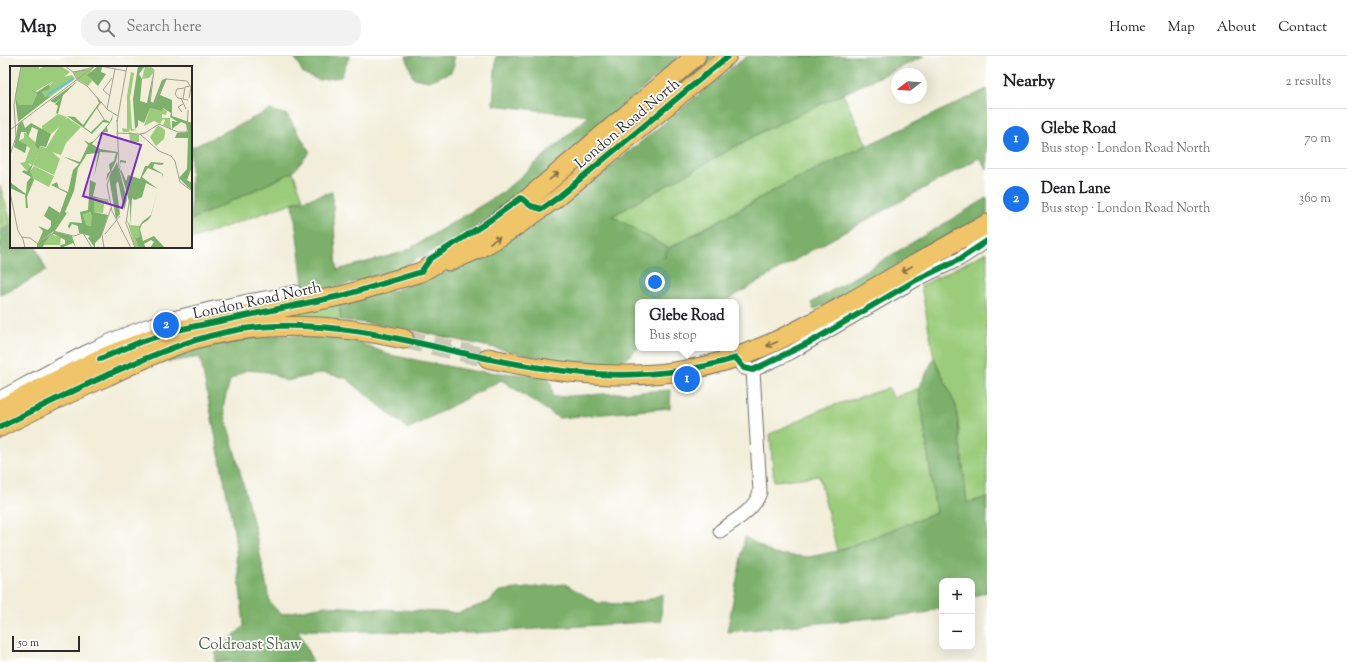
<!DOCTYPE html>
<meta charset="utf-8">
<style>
body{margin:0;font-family:"Sorts Mill Goudy",serif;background:#f2f2f2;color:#202124}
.controls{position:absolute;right:12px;bottom:12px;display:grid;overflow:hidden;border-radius:8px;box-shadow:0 4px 16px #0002}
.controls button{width:36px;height:36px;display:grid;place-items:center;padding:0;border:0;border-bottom:1px solid #e0e0e0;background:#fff;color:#202124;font:20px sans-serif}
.compass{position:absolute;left:891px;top:12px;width:36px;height:36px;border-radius:50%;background:#fff;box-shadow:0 4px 16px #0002;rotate:253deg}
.scale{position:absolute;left:12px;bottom:10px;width:68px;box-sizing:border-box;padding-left:4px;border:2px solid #2b2b2b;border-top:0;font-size:11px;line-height:14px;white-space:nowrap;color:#2b2b2b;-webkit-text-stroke:3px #fff;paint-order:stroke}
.you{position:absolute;left:655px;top:226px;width:14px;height:14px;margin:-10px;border:3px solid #fff;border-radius:50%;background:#1a73e8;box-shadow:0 0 0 6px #1a73e833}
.badge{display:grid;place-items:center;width:26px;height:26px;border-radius:50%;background:#1a73e8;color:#fff;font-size:13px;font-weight:700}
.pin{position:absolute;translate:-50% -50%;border:2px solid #fff;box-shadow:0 1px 4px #0006}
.popup{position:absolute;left:635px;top:243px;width:104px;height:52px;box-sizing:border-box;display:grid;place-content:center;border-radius:8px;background:#fff;filter:drop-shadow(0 1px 3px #0005);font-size:13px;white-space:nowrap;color:#757577}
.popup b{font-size:15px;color:#202124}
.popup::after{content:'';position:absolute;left:50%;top:100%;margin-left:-8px;border:8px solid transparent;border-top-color:#fff}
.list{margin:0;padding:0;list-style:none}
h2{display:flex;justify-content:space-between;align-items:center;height:52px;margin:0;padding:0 16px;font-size:17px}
h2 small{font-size:13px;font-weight:400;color:#757577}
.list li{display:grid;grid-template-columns:26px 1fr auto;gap:12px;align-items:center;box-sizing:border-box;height:60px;padding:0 16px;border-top:1px solid #e0e0e0}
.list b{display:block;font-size:15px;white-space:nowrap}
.list p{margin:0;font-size:13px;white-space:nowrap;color:#757577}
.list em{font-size:13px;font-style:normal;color:#757577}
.icon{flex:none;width:22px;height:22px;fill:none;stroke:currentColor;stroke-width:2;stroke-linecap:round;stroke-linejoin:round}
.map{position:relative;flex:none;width:987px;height:606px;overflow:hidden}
header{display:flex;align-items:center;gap:24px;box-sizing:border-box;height:56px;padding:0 20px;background:#fff;border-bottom:1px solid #e0e0e0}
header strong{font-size:19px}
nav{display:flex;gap:22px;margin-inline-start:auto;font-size:14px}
.search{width:280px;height:36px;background:#f2f2f2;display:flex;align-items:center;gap:10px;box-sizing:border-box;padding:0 14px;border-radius:16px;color:#757577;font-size:15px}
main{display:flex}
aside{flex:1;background:#fff}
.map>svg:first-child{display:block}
.green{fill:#9bcc7b;stroke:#637c53}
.forest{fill:#7cb06b;stroke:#546e4b}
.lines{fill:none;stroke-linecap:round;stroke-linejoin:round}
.highway-tunnel{stroke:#cac7b7;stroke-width:19;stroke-dasharray:19 10;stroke-linecap:butt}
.minor-casing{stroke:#716f68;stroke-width:15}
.major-casing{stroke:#716f68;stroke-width:19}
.highway-casing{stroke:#716f68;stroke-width:21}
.minor{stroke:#fff;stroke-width:13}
.major{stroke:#f0c469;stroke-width:17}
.highway{stroke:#f0c469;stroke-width:19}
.cycleway-casing{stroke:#fff;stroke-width:8}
.cycleway{stroke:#00873e;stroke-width:6}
.oneway{stroke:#847047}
.labels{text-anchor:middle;stroke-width:3.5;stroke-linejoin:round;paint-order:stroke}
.street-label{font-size:15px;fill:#2b2b2b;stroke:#fff}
.park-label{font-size:15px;fill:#4d5b43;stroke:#fff}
.inset-river{fill:none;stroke:#62c0e0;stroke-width:2}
.inset-road{fill:none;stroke:#a2a094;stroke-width:1}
.view{fill:#7b2cbf;fill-opacity:0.15;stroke:#7b2cbf;stroke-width:2}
.inset-edge{fill:none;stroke:#2b2b2b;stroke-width:2}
</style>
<header>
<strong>Map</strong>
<div class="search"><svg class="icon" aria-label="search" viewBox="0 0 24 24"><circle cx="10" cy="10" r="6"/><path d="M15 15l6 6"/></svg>Search here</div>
<nav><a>Home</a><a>Map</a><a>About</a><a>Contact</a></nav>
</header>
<main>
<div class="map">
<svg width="987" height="606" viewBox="0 0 987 606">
<rect width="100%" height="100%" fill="#fff"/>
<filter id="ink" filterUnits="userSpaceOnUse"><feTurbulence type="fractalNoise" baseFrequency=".025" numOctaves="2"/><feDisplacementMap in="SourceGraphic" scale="8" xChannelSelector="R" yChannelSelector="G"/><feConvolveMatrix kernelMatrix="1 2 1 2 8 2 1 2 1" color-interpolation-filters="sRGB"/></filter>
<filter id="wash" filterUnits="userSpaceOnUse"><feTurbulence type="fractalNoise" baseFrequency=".012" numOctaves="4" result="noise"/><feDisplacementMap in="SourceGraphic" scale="16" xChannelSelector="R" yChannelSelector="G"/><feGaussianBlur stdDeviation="0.9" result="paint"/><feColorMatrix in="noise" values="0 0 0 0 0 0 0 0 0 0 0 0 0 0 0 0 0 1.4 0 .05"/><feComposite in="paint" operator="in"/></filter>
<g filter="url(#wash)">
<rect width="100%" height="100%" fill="#f2eeda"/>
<path class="green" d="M 843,38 L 867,89 L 791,125 L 668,192 L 612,160 L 765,74 Z
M 293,116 L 303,143 L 191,183 L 191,164 Z
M 0,130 L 11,165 L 11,170 L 0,175 Z
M 987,196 L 987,441 L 967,447 L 956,350 L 934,302 L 921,230 Z
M 339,246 L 341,264 L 248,262 Z
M 889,332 L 893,342 L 919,332 L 936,457 L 837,495 L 819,420 L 774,425 L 770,378 L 822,353 Z"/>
<path class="forest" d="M 294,0 L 349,0 L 349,1 L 341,21 L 319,24 L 303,17 Z
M 406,0 L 453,0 L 454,9 L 451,16 L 429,25 L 413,22 Z
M 496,0 L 680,0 L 543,119 L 475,172 L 401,212 L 338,231 L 304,236 L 293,147 L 332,136 L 337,214 L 404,196 L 502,137 L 589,60 L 493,49 Z
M 707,0 L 718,0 L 536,148 L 683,20 Z
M 748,0 L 925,0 L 765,74 L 612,160 L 668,192 L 664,202 L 670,192 L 791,125 L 987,33 L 987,113 L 979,102 L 812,194 L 724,246 L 638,246 L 638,292 L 623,305 L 621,309 L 597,314 L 402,272 L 341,264 L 339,246 L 395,234 L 465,209 L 536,166 L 581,135 L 732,11 Z
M 270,54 L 287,59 L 310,96 L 293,116 L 191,164 L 191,92 Z
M 987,142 L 987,159 L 814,254 L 811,247 Z
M 11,170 L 11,191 L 36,191 L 46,214 L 25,227 L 0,238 L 0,175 Z
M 278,279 L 343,280 L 390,299 L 472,315 L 547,320 L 551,327 L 553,341 L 671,334 L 670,352 L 559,362 L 501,324 L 408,373 L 346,322 L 323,317 L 286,325 L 268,316 L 246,314 L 230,324 L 223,351 L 254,469 L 270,547 L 281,558 L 325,550 L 458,557 L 489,546 L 499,535 L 565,528 L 598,547 L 628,548 L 648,544 L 662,538 L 661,565 L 474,577 L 298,574 L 313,606 L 215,606 L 216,596 L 244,570 L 234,475 L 200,301 L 168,306 L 174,297 L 223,284 Z
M 934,302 L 956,350 L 967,447 L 987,441 L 987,536 L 972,541 L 972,525 L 942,525 L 942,551 L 925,557 L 727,576 L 745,481 L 774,498 L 809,501 L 837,495 L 936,457 L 919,332 Z"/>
</g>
<g filter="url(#ink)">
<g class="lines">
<path class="highway-tunnel" d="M 404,283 L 488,302"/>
<defs>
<path id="minor" d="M 736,302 L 744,312 L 753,314 L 790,297 L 916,224 L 960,203 L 987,185
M 0,342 C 48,316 96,288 147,270 C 195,254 246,246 295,236
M 720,475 C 735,464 754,455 760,436 L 753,314"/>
<path id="major" d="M 449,206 C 488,193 523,167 556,143 L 728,0"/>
<path id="highway" d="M 488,302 C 554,317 625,326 692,313 C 747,303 796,276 845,249 C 892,222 939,194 987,168
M 0,353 L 100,303 L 161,279 L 230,262 L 345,239 L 421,216 L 460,193 L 525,145 L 696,0
M 0,371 C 35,353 71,336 107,320 C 141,304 174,287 211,279 C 275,265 341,269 404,283"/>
</defs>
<use href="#minor" class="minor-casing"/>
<use href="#major" class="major-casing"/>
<use href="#highway" class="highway-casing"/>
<use href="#minor" class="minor"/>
<use href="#major" class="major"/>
<use href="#highway" class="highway"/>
<defs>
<path id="cycleway" d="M 100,303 L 140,286 L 182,273 L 345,239 L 421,216 L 430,203 L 483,169 L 521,142 L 531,150 L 542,153 L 556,143 L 728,0
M 0,371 C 35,353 71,336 107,319 C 162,295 214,272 275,270 C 349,267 418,288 490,303 C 576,320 650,328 736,302 L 744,312 L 753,314 L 814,284 L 916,224 L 960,203 L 987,185"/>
</defs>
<use href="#cycleway" class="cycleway-casing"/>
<use href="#cycleway" class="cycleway"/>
</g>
<defs><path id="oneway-shaft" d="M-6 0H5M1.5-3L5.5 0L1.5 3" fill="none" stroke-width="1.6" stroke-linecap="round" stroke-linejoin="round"/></defs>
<g class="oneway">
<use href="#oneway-shaft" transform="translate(554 120) rotate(-40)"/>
<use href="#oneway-shaft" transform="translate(495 184) rotate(-30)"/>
<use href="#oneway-shaft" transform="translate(907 213) rotate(150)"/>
<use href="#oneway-shaft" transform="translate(772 288) rotate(157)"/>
</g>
</g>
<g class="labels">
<g class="street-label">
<text transform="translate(627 67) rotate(-40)" y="5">London Road North</text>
<text transform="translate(257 244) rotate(-12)" y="5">London Road North</text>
</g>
<g class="park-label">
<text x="250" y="593">Coldroast Shaw</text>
</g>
</g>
<g transform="translate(10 10)">
<rect width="182" height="182" fill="#f2eeda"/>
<path d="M 11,0 L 29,0 L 29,3 L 35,0 L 51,0 L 60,6 L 54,11 L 62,9 L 65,13 L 41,30 L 35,32 L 32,26 L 39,23 L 38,21 L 43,16 L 40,17 L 24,26 L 27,28 L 22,39 L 9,39 L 5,30 ZM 85,0 L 78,9 L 82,15 L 78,20 L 68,14 L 63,6 ZM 135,0 L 143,3 L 143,7 L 139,12 L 132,13 ZM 121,6 L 124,7 L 120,32 L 122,63 L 127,64 L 121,65 L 120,62 L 119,66 L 129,69 L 129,76 L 120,76 L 119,66 L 113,66 L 112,62 L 117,63 L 117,30 ZM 140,42 L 152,45 L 152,42 L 157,45 L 156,49 L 152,48 L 152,52 L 160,52 L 161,64 L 153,59 L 155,54 L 153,53 L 150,58 L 144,55 L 134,60 ZM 48,48 L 57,51 L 55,53 L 58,52 L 71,61 L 56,77 L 51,89 L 42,86 L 50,93 L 44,109 L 23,99 L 30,80 L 36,82 L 49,61 L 41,68 L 32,64 L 32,60 ZM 148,59 L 155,64 L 155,68 L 154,73 L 146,80 L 140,71 ZM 14,66 L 26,77 L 28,83 L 22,99 L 18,97 L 21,101 L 17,105 L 10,97 L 15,96 L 20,82 L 8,75 L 14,72 ZM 24,100 L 44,110 L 39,121 L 24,113 L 19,107 ZM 83,132 L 98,133 L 99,138 L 94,138 L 93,147 L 84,146 ZM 79,146 L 83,150 L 81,160 L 76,159 L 73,147 ZM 117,154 L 120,159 L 130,160 L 130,171 L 125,172 L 129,182 L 125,182 ZM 40,168 L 51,171 L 50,179 L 34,179 Z" fill="#9bcc7b"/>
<path d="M 88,0 L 92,1 L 91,6 L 96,8 L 88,20 L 77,9 ZM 128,0 L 135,0 L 129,8 L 132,13 L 130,35 L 137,37 L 143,8 L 140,35 L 143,37 L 152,14 L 157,12 L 150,29 L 162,34 L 162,50 L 182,57 L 182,101 L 177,114 L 182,117 L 182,125 L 169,112 L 177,103 L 178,72 L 165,72 L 167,67 L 178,66 L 176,58 L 171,56 L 162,63 L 162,55 L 168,56 L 160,51 L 161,47 L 153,42 L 152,45 L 140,42 L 134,57 L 128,54 L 128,60 L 125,63 L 123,33 ZM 44,15 L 39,19 L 40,23 L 32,26 L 35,31 L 41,30 L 8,56 L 5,30 L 9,39 L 22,39 L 27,28 L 21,24 L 27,26 ZM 68,15 L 53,29 L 48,48 L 46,47 L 48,40 L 45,38 L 51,32 L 45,37 L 40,35 ZM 86,30 L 91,36 L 74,61 L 81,66 L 94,53 L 100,56 L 103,48 L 102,54 L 97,61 L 98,66 L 93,66 L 82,78 L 90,83 L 108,86 L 106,95 L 96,115 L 97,108 L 100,105 L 99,98 L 104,95 L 106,87 L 90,86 L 84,111 L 88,87 L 77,88 L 68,102 L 64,125 L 55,146 L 57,147 L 45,165 L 28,177 L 33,165 L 28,160 L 38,164 L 41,160 L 41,155 L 34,150 L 39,140 L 50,147 L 57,127 L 41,119 L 47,116 L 49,122 L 58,126 L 63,104 L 69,98 L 52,90 L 70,96 L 78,79 L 74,74 L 79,77 L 84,75 L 99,57 L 93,56 L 82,68 L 57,50 L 65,51 L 73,59 L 89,37 ZM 12,54 L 15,62 L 21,57 L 41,68 L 36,81 L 30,80 L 20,106 L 24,114 L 17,131 L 18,142 L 16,142 L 15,129 L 0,122 L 0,116 L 16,128 L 17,116 L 21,111 L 12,106 L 14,104 L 18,106 L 17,105 L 22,99 L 28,83 L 25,79 L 28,64 L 22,61 L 18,71 L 16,66 L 11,66 L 9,75 L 17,79 L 15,87 L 4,81 L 8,59 ZM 110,94 L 116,95 L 116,97 L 111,96 L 110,101 L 116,115 L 118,109 L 130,113 L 135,100 L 138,100 L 141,96 L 154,97 L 152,99 L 144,98 L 143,102 L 153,108 L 152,111 L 152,108 L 138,102 L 132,111 L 148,123 L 136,117 L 132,131 L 125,134 L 122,132 L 120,160 L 120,139 L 111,106 ZM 107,96 L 117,133 L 114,144 L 108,115 L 106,118 L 110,148 L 106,153 L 99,111 ZM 80,114 L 86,117 L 83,130 L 93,133 L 84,132 L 84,146 L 98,149 L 91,171 L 85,177 L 85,182 L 78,172 L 80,170 L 69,167 L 68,160 L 62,158 L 59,163 L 58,160 L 60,156 L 72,157 L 70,146 L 78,144 ZM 80,146 L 82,150 L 81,160 L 76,159 L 73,148 ZM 148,124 L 141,150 L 138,154 L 132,158 L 130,163 L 133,175 L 144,170 L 155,182 L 140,182 L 144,176 L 141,174 L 134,178 L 136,182 L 129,182 L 125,172 L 130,171 L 129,161 L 132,156 L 141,149 ZM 43,165 L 62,170 L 66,182 L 63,177 L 51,182 L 50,179 L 55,178 L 55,174 L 44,168 L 40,169 L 32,182 L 27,182 L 27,178 Z" fill="#7cb06b" fill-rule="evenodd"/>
<path class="inset-river" d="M 37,29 L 63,13"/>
<path class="inset-road" d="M 55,0 L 63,6 L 67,14M 90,0 L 116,5M 139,0 L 144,4 L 140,37 L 145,37 L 156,13 L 177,15 L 181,21 L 179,32M 63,6 L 76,4M 67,14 L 77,20 L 98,44 L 108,50M 174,22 L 167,23 L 165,28 L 168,32 L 178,34M 100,30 L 93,24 L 102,12M 171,32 L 176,43M 173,33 L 175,21 L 180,20M 91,36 L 87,42 L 94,53M 97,43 L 105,3M 172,46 L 168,41 L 173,38M 107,54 L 109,102 L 120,131 L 116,157 L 125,182M 107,56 L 117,0M 0,64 L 85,0M 106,67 L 130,68 L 149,85 L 161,90 L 165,95 L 170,116 L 182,125M 130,68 L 135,67 L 149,58 L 168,66 L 177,66 L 178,44M 0,89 L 6,71 L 4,39 L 11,0M 102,104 L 97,119 L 102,145 L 121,182M 0,126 L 8,165 L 13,173 L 15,182M 95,168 L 110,150M 12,171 L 20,172 L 28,178 L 43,165 L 64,170 L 73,167 L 82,182M 94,182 L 92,168 L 101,142"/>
<path class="view" d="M 92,67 L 131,79 L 112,142 L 73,130 Z"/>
<rect width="182" height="182" class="inset-edge"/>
</g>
</svg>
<div class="controls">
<button>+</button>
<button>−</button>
</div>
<svg class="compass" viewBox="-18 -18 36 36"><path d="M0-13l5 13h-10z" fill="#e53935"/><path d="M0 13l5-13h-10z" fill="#757577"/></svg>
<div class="scale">50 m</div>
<div class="you"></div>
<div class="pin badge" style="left:687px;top:323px">1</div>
<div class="popup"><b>Glebe Road</b>Bus stop</div>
<div class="pin badge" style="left:166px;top:269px">2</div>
</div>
<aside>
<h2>Nearby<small>2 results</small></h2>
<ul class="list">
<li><span class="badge">1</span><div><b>Glebe Road</b><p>Bus stop · London Road North</p></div><em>70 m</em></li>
<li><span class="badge">2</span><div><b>Dean Lane</b><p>Bus stop · London Road North</p></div><em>360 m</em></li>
</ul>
</aside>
</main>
